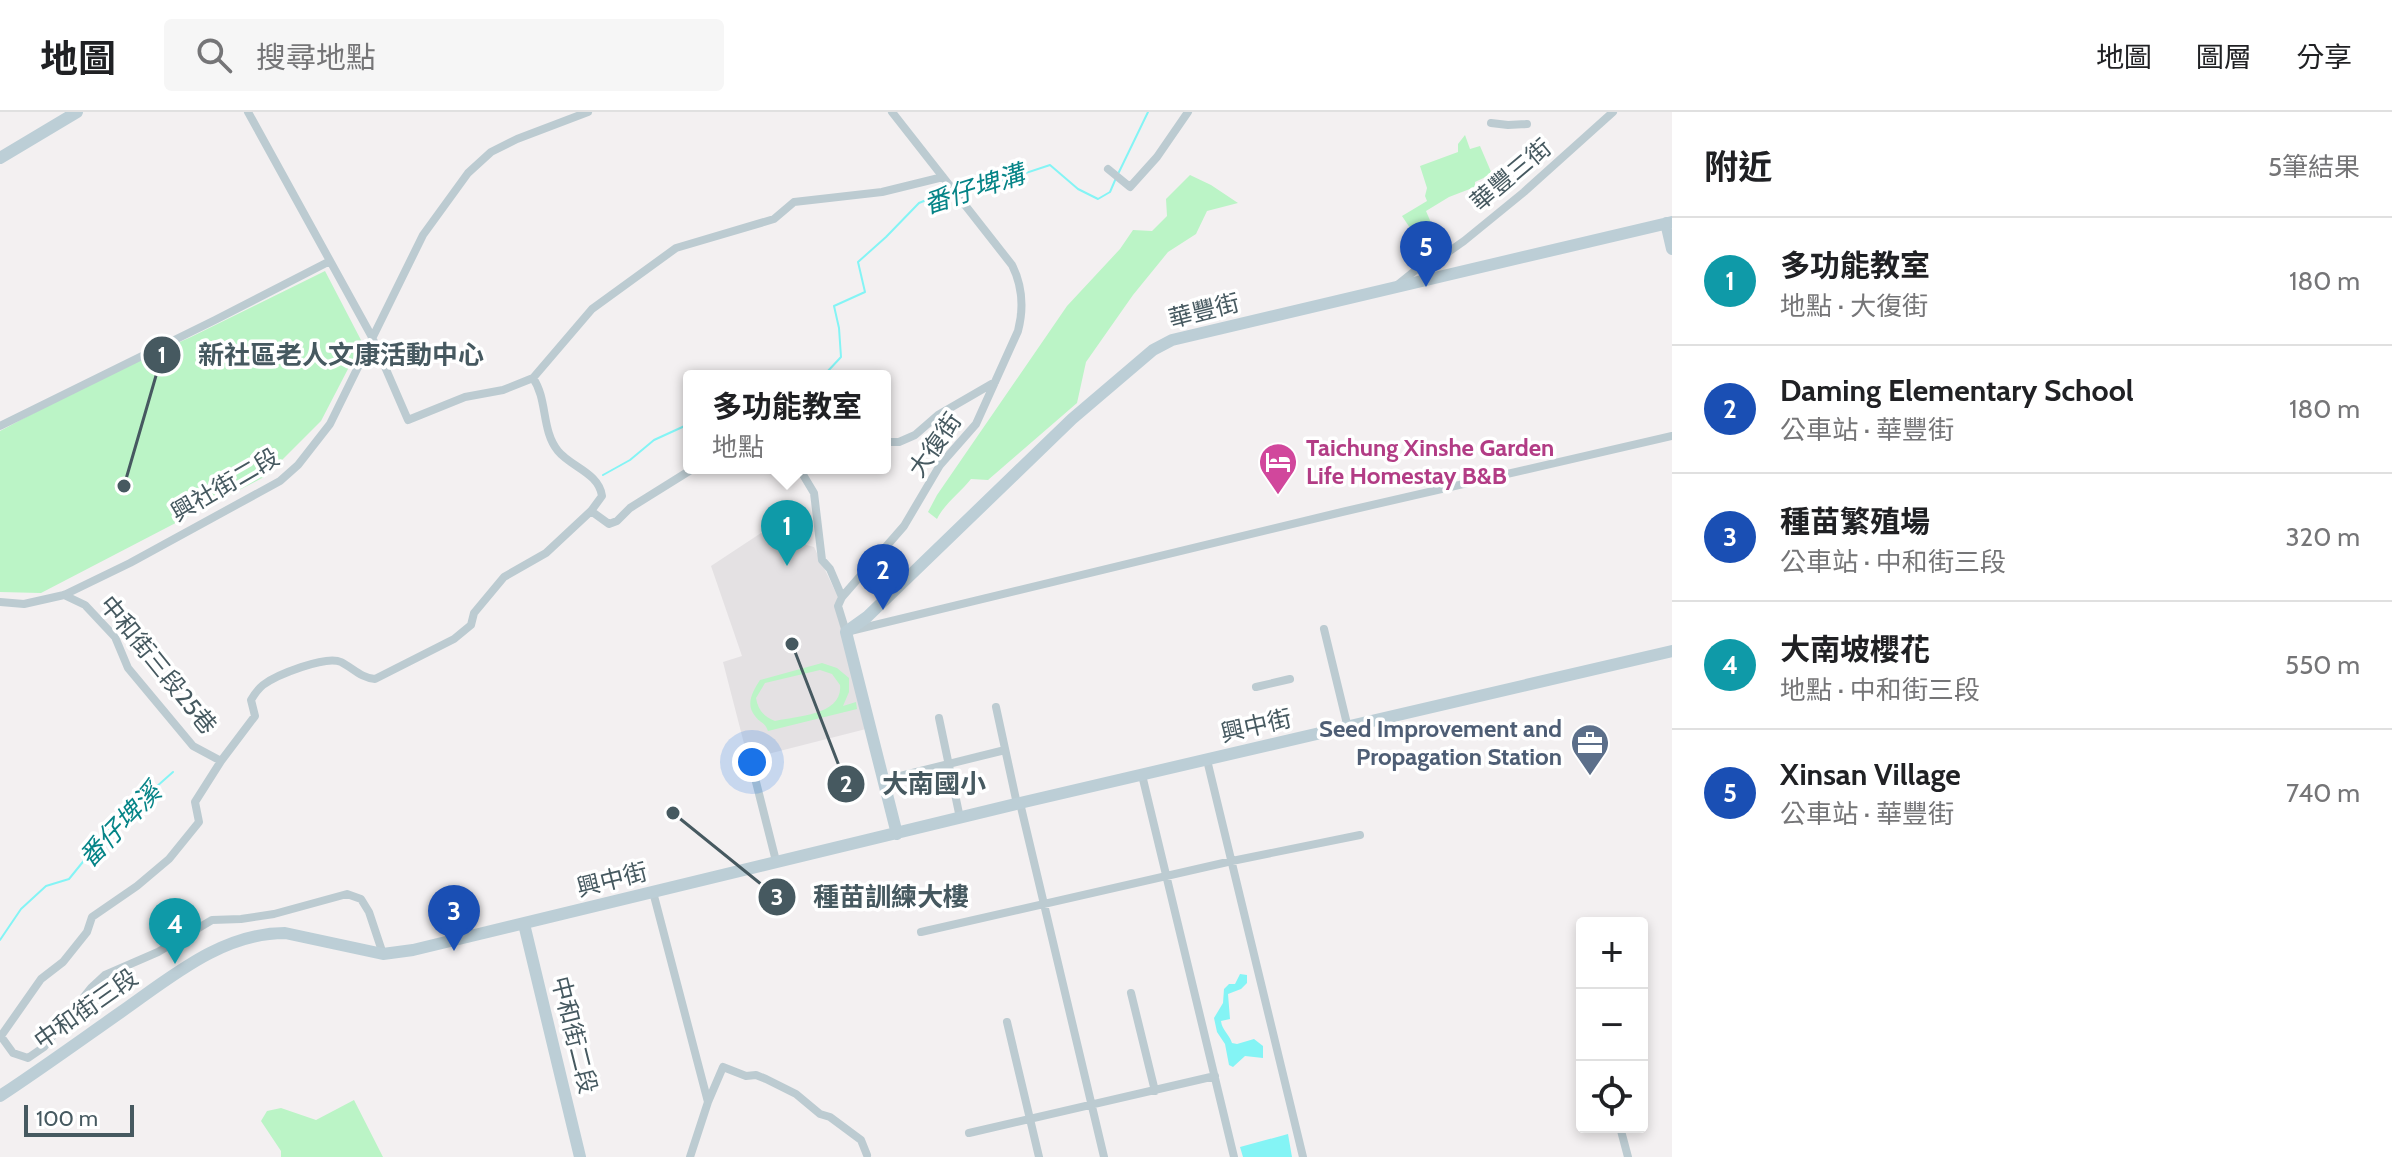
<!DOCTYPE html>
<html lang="zh-TW">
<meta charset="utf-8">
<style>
body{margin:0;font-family:Cabin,"Noto Sans TC",sans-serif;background:#f6f6f6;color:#202124}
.controls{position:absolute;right:24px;bottom:24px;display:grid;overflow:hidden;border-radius:8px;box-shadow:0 4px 12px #0003}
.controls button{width:72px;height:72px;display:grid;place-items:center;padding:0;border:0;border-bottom:2px solid #e0e0e0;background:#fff;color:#202124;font:40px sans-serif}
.scale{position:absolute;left:24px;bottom:20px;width:110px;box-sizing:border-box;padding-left:8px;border:4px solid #465960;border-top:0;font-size:22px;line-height:28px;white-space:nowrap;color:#465960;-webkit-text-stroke:6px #fff;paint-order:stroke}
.you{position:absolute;left:752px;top:650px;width:28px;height:28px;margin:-20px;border:6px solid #fff;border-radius:50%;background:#1a73e8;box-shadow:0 0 0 12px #1a73e833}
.badge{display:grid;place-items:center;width:52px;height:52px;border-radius:50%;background:#2563eb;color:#fff;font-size:26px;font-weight:700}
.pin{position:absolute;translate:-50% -66px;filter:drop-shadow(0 2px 4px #0008)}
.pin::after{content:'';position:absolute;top:42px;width:28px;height:24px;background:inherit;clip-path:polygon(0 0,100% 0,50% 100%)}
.popup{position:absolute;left:683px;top:258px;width:208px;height:104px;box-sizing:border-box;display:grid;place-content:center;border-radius:8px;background:#fff;filter:drop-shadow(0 2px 6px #0005);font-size:26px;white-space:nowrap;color:#757577}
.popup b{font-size:30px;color:#202124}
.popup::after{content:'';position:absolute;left:50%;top:100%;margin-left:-16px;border:16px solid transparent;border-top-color:#fff}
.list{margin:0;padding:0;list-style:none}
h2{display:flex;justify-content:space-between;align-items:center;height:104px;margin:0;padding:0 32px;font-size:34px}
h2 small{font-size:26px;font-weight:400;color:#757577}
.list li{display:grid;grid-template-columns:52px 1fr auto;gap:24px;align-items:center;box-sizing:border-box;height:128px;padding:0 32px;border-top:2px solid #e0e0e0}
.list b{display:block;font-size:30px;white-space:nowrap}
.list p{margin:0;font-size:26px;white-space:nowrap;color:#757577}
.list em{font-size:26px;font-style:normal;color:#757577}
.icon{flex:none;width:44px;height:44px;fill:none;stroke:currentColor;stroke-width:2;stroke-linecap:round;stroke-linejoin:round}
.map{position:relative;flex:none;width:1672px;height:1045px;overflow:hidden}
header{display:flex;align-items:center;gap:48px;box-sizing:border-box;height:112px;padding:0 40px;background:#fff;border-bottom:2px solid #e0e0e0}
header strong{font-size:38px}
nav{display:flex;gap:44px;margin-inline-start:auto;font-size:28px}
.search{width:560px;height:72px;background:#f6f6f6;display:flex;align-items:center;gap:20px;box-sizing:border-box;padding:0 28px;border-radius:8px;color:#757577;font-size:30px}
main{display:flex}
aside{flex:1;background:#fff}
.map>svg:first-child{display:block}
.education{fill:#e4e1e3}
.green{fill:#bbf4c6;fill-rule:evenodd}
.water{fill:#84f4f5}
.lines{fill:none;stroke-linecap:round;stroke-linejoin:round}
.stream{stroke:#84f4f5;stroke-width:2}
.street{stroke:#bccbd1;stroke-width:8}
.secondary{stroke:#bcced6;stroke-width:12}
.labels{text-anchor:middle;stroke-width:7;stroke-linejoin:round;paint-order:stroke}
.street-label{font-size:24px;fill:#465960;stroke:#fff}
.hotel-label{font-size:24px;font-weight:bold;fill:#b23c85;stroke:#fff;text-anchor:start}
.service-label{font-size:24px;font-weight:bold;fill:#4e5e75;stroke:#fff;text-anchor:end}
.water-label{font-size:26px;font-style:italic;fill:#058487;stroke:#fff}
.leader{fill:none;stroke:#465960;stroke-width:3}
.callout-dot{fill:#465960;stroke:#fff;stroke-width:3}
.mark-label{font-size:24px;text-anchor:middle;font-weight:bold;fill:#fff}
.callout-label{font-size:26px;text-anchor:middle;font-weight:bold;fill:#465960;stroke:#fff;stroke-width:7;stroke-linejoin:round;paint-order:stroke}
</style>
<header>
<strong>地圖</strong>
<div class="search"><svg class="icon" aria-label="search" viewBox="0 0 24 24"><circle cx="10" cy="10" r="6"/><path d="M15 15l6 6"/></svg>搜尋地點</div>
<nav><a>地圖</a><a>圖層</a><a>分享</a></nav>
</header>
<main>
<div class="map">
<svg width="1672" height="1045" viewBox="0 0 1672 1045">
<rect width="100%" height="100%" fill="#f3f0f1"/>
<path class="education" d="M 761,421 L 814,435 L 838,485 L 866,617 L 748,647 L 723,550 L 742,544 L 711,454 Z"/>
<path class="green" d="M 1465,23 L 1470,37 L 1480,34 L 1492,62 L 1475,70 L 1475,75 L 1449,85 L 1426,99 L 1432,113 L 1414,122 L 1402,104 L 1427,89 L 1425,84 L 1427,76 L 1420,54 L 1458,40 L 1458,32 Z
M 1190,63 L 1211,73 L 1238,91 L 1207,99 L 1196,122 L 1168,140 L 1133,183 L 1086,250 L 1077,291 L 988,368 L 971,367 C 960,381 945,391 937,407 L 928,400 L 937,383 L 1067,194 L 1120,137 L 1133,118 L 1152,119 L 1167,104 L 1166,87 Z
M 325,159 L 362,230 L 321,309 L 266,364 L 41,481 L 0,480 L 0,319 L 101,265 L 191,225 Z
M 822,551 L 837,556 L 849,566 L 849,580 L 843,594 L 856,590 L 857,597 L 768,619 C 765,610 760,611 755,604 C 745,592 753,579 760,568 ZM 820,558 L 832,562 L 840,573 C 843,603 798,604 775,609 C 764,605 758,598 756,586 L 765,571 Z
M 354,988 L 383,1045 L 281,1045 L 281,1039 L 261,1009 L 267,999 L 281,996 L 316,1008 Z"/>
<path class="water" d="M 1240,862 L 1247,863 L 1247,871 L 1241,877 L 1228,882 L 1230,907 L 1221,909 C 1222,918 1229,922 1232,931 L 1237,932 L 1254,927 L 1263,934 L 1263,946 L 1245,944 L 1233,955 L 1229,953 L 1225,932 L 1217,920 L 1214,906 L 1223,891 L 1224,877 L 1229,872 L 1235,872 Z
M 1288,1022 L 1292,1045 L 1243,1045 L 1240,1035 Z"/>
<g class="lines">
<path class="stream" d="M 1119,60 L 1148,0
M 962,82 L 1050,53 L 1078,77 L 1098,87 L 1110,80 L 1116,66
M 816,264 L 827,260 L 841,245 L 839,216 L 834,194 L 865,180 L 858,150 L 886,125 L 919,91 L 936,84 L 952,83
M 603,363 L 630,348 L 654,328 L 689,312
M 0,828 L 21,797 L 46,774 L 69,767 L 112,714 L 173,660"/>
<path class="street" d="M 248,0 L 372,225 L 408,308 L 465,285 L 503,278 L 533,266 L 592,197 L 676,136 L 774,107 L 794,90 L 882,80 L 943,65
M 892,0 L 1012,153 C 1023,175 1024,196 1018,219 L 976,312 L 940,353 L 904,414 L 842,485 L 838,494 L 846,520 L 1342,400 L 1672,324
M 1491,11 L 1508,13 L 1527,12
M 1108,57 L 1130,75 L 1157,45 L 1188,0
M 1396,174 L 1422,153 L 1444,143 L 1464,129 L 1524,80 L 1613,0
M 0,314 L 215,208 L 330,149
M 885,330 L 899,330 L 915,323 L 938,303 L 995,270
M 799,356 L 814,381 L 822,448 L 830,457 L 842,485
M 591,399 L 609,412 L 617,409 L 630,396 L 694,356
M 64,483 L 85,493 L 115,525 L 128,556 L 193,634 L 221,649
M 0,490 L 24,492 L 64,483 L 130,451 L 280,369 L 298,353 L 330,312 L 423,123 L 468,61 L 491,40 L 517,27 L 588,0
M 1324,517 L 1348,616
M 1256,575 L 1290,567
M 996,595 L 1017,692
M 939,606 L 960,706
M 1207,648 L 1303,1045
M 1142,663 L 1234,1045
M 755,666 L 776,749
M 884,668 L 1005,638
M 1020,691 L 1104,1045
M 653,780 L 708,990 L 690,1045
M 921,820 L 1232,749 L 1360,723
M 1131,881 L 1155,979
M 1007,910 L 1039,1045
M 0,923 L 13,941 L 28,946 L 44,935 L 91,876 L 105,863 L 158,840 L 212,808 L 241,807 L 274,802 L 347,782 L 361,787 L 369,800 L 383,842
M 1,924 L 41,867 L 63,850 L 87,820 L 92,805 L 137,774 L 169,747 L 199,710 L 195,690 L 221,649 L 255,604 L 251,588 C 254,583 258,577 263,573 C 276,563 326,543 341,550 C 353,556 361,566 375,567 L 454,527 L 471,513 L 474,501 L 504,465 L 546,441 L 591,399 L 602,384 C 599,361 571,355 558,339 C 541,318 548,288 533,266
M 708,990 L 723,955 L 746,964 L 756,963 L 766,967 L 796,982 L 820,1002 L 830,1005 L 861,1028 L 867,1043
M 1620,1015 L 1628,1045
M 969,1021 L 1215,964"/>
<path class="secondary" d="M 0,46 L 77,0
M 1666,111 L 1672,137
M 897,722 L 846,520 L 867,505 L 1072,307 L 1153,238 L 1172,228 L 1672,110
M 524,812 L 580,1045
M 0,984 C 41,957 81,928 121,900 C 171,865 222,821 285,821 L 383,842 L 413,838 L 1020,691 L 1672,539"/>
</g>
<defs>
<symbol id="hotel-pin" viewBox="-11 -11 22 30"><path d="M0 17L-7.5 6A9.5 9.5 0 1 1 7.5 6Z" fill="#d1479c" stroke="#fff"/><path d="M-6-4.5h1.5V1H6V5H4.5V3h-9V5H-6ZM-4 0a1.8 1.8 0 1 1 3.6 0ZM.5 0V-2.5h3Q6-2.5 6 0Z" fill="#fff"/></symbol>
<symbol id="office-pin" viewBox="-11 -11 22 30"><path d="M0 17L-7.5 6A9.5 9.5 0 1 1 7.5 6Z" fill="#5c6f8a" stroke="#fff"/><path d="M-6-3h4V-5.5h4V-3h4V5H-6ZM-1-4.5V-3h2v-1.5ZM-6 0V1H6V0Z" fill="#fff"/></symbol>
</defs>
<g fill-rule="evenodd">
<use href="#hotel-pin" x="1256" y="328" width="44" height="60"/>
<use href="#office-pin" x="1568" y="609" width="44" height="60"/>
</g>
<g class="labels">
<g class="street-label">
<text transform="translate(1511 63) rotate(-40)" y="8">華豐三街</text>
<text transform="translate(1204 199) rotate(-14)" y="8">華豐街</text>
<text transform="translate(935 333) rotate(-55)" y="8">大復街</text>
<text transform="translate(225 373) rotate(-30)" y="8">興社街二段</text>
<text transform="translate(158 553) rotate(51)" y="8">中和街三段25巷</text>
<text transform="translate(1256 614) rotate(-13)" y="8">興中街</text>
<text transform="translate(612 768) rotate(-14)" y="8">興中街</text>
<text transform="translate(86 897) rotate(-35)" y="8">中和街三段</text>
<text transform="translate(574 923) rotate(76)" y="8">中和街二段</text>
</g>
<g class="hotel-label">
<text x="1306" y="344">Taichung Xinshe Garden<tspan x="1306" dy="28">Life Homestay B&amp;B</tspan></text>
</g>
<g class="service-label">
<text x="1562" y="625">Seed Improvement and<tspan x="1562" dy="28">Propagation Station</tspan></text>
</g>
<g class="water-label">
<text transform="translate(974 77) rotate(-18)" y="9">番仔埤溝</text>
<text transform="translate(120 713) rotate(-46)" y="9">番仔埤溪</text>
</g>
</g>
<path class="leader" d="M124 374L162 243M792 532L846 672M673 701L777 785"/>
<g class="callout-dot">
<circle cx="124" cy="374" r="8"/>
<circle cx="792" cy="532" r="8"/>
<circle cx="673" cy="701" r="8"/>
<circle cx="162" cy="243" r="20"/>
<circle cx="846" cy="672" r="20"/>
<circle cx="777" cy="785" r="20"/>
</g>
<g class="mark-label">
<text x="162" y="251">1</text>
<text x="846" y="680">2</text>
<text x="777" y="793">3</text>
</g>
<g class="callout-label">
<text x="341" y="252">新社區老人文康活動中心</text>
<text x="934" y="681">大南國小</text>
<text x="891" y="794">種苗訓練大樓</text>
</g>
</svg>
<div class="controls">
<button>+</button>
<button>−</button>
<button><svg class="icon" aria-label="locate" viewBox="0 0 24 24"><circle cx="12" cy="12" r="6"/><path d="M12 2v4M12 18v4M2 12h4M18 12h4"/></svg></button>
</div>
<div class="scale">100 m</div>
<div class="you"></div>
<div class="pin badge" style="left:787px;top:454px;background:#0f9aa8">1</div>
<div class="popup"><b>多功能教室</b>地點</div>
<div class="pin badge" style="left:883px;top:498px;background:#1a4fb4">2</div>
<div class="pin badge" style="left:454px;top:839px;background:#1a4fb4">3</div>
<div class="pin badge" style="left:175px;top:852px;background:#0f9aa8">4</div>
<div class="pin badge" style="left:1426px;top:175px;background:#1a4fb4">5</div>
</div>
<aside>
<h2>附近<small>5筆結果</small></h2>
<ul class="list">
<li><span class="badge" style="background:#0f9aa8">1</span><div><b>多功能教室</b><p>地點 · 大復街</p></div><em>180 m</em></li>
<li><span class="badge" style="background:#1a4fb4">2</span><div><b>Daming Elementary School</b><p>公車站 · 華豐街</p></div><em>180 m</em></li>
<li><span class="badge" style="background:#1a4fb4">3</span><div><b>種苗繁殖場</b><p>公車站 · 中和街三段</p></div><em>320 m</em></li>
<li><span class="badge" style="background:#0f9aa8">4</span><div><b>大南坡櫻花</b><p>地點 · 中和街三段</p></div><em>550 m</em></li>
<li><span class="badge" style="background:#1a4fb4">5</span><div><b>Xinsan Village</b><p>公車站 · 華豐街</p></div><em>740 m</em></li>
</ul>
</aside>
</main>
